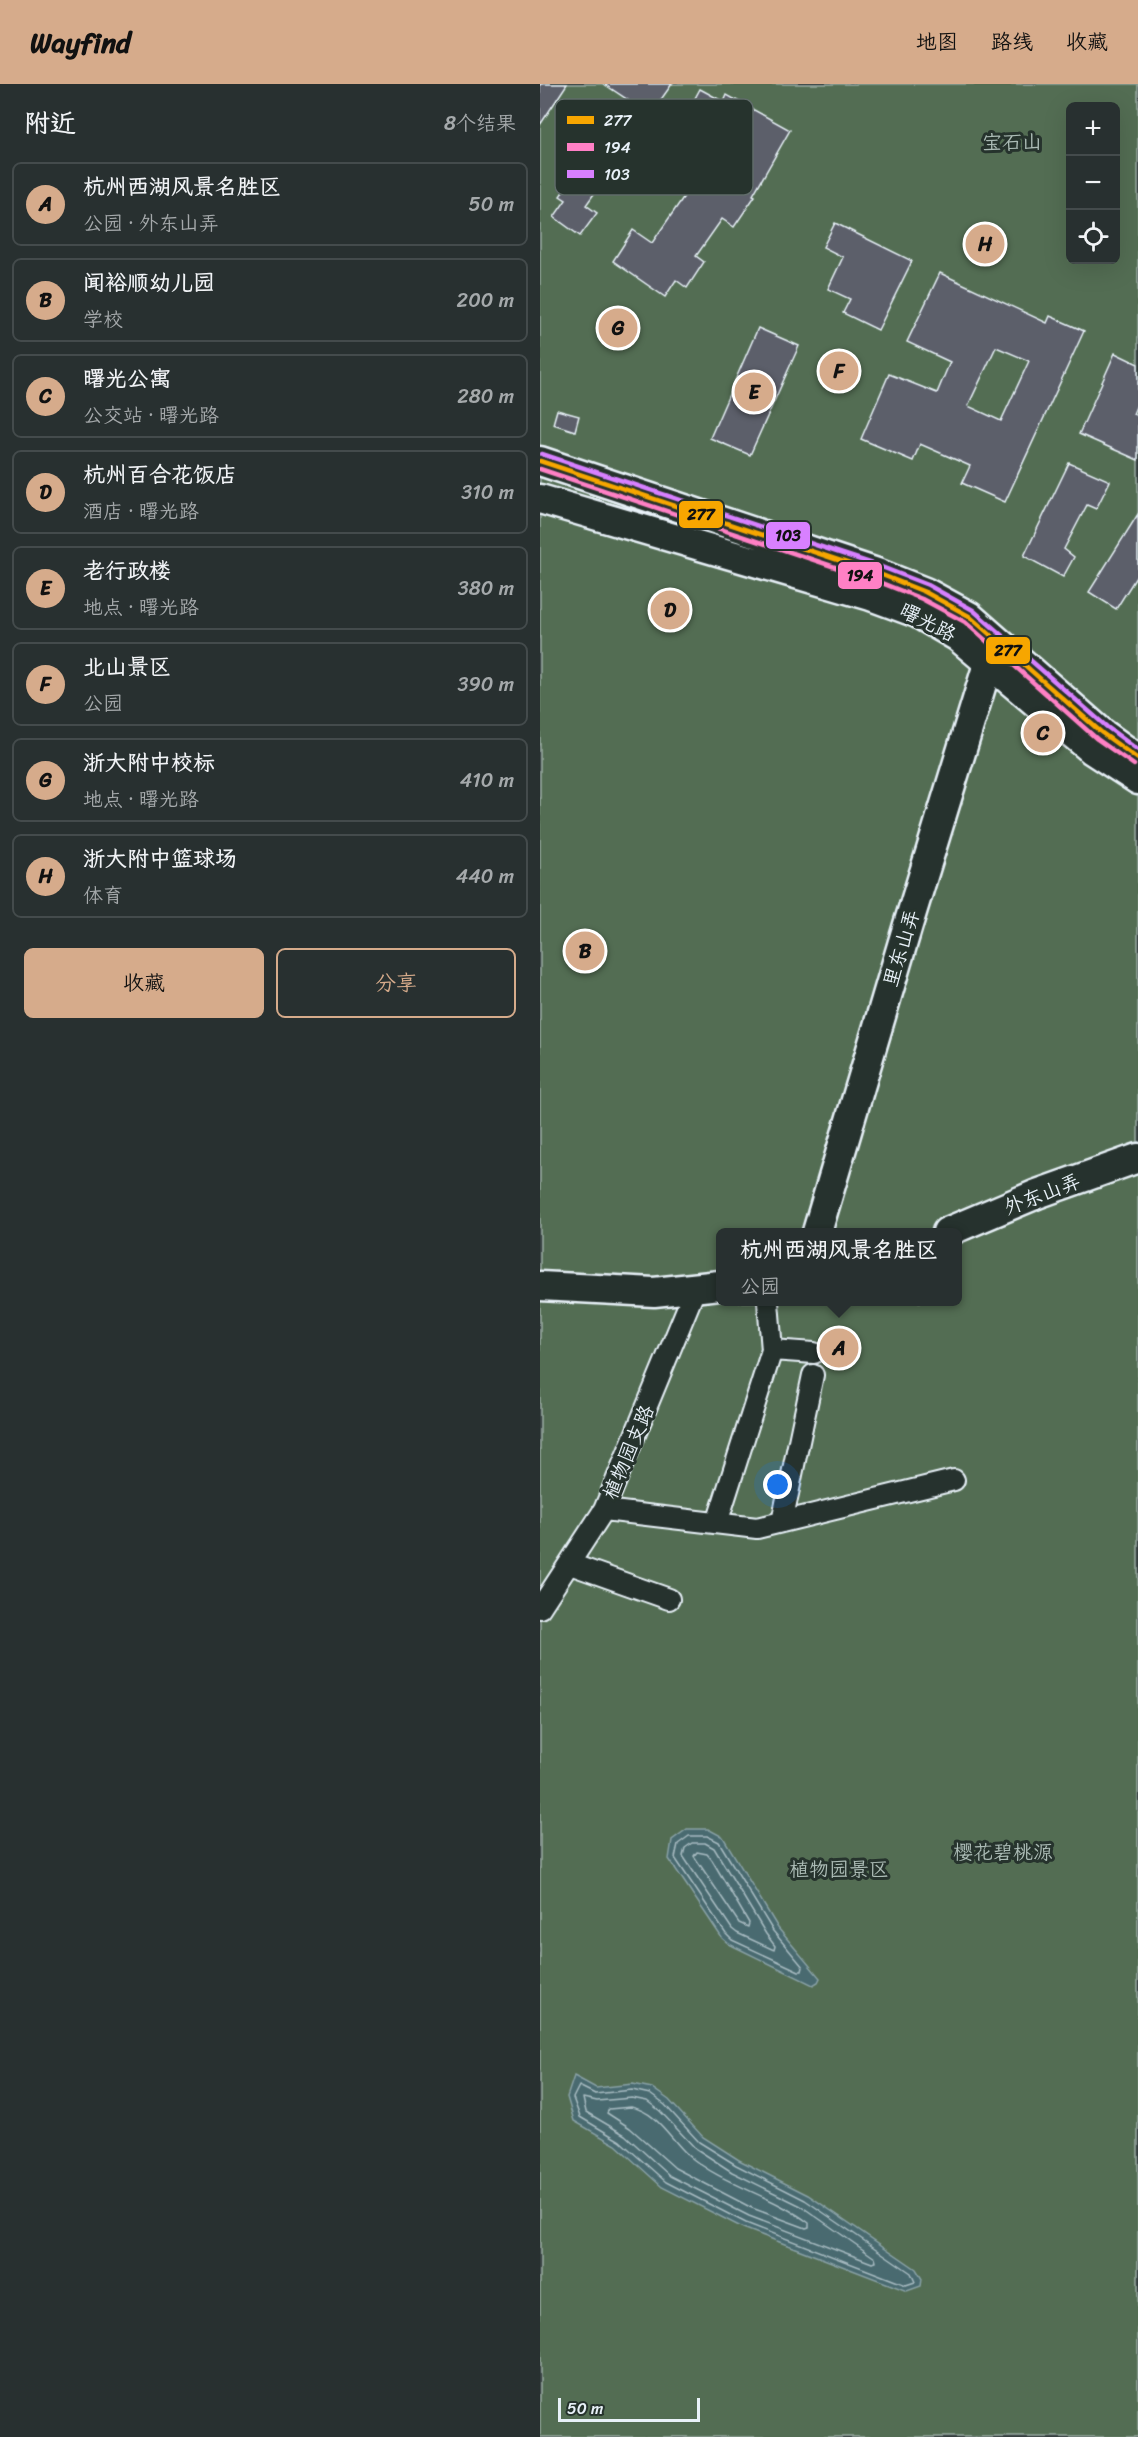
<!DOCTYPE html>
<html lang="zh">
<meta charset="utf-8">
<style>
body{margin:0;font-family:Sriracha,"LXGW WenKai TC",sans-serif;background:#303838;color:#f1f3f6}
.controls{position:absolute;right:18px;top:18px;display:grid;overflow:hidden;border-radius:9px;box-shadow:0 6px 24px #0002}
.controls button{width:54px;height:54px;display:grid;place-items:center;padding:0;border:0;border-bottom:2px solid #444b4c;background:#283030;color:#f1f3f6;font:30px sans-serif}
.scale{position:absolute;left:18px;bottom:15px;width:142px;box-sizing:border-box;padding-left:6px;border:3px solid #e8f1f8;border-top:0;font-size:16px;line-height:21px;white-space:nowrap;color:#e8f1f8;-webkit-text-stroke:4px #26332d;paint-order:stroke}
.you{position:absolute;left:238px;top:1401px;width:21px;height:21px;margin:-15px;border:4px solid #fff;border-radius:50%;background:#1a73e8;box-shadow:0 0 0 9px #1a73e833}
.badge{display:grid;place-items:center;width:39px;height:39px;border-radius:50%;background:#d6ab8b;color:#111;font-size:20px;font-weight:700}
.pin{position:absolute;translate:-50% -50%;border:3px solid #fff;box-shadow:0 2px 6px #0006}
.popup{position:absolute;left:176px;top:1144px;width:246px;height:78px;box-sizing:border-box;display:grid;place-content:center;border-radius:9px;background:#283030;filter:drop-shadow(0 2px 4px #0005);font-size:20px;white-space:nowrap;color:#a5a9ab}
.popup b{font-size:22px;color:#f1f3f6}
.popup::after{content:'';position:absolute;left:50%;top:100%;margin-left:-12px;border:12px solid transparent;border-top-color:#283030}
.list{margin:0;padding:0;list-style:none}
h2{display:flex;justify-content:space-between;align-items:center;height:78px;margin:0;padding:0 24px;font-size:26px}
h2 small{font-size:20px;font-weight:400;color:#a5a9ab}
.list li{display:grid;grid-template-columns:39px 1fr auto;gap:18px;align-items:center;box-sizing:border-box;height:84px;margin:0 12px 12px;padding:0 12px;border:2px solid #444b4c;border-radius:9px}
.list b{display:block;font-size:22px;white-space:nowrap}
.list p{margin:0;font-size:20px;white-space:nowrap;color:#a5a9ab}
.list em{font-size:20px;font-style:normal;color:#a5a9ab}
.actions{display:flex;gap:12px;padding:18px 24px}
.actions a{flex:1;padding:14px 0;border:2px solid #d6ab8b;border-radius:9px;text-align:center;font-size:21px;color:#d6ab8b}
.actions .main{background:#d6ab8b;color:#111}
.icon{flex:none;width:33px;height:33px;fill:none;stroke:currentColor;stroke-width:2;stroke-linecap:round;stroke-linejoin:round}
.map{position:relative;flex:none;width:598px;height:2353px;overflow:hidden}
header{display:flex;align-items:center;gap:36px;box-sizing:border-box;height:84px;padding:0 30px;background:#d6ab8b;color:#111}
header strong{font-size:28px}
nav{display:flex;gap:33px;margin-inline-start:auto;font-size:21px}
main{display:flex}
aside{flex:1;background:#283030}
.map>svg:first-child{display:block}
.green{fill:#536d53;stroke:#9eafa6;stroke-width:1.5;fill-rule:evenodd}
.water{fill:#496b70;stroke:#89a1a6;stroke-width:1.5}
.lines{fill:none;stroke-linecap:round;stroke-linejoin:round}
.shore{stroke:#a8bbc2;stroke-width:1.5}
.building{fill:#5c5e6b;stroke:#e8f1f8;stroke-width:1.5;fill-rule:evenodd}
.street-casing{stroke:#e8f1f8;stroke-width:24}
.secondary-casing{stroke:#e8f1f8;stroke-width:33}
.street{stroke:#26332d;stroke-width:20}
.secondary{stroke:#26332d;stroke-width:28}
.bus-1-casing{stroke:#26332d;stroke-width:9}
.bus-2-casing{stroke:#26332d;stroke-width:9}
.bus-3-casing{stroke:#26332d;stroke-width:9}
.bus-1{stroke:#f7a600;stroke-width:4.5}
.bus-2{stroke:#ff80c5;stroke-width:4.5}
.bus-3{stroke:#d880ff;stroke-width:4.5}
.labels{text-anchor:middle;stroke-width:6;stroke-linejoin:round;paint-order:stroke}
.park-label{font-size:20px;fill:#acbcb6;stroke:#26332d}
.street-label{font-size:20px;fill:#e8f1f8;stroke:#26332d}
.key{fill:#26332d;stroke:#606c6a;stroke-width:1.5}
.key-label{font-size:16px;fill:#e8f1f8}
.line-badge{stroke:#26332d;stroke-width:2}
.pale-badge-label{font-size:16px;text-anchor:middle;font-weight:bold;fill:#111}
</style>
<header>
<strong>Wayfind</strong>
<nav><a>地图</a><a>路线</a><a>收藏</a></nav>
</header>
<main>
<aside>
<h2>附近<small>8个结果</small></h2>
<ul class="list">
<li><span class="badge">A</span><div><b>杭州西湖风景名胜区</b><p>公园 · 外东山弄</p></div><em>50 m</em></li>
<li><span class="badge">B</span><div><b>闻裕顺幼儿园</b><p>学校</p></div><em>200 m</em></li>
<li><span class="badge">C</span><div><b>曙光公寓</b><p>公交站 · 曙光路</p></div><em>280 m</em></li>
<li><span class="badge">D</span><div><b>杭州百合花饭店</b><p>酒店 · 曙光路</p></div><em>310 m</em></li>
<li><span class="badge">E</span><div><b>老行政楼</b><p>地点 · 曙光路</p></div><em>380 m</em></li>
<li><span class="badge">F</span><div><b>北山景区</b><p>公园</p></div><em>390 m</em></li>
<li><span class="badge">G</span><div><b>浙大附中校标</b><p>地点 · 曙光路</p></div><em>410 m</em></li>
<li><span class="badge">H</span><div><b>浙大附中篮球场</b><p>体育</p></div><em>440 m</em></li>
</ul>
<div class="actions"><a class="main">收藏</a><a>分享</a></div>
</aside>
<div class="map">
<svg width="598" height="2353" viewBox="0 0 598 2353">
<rect width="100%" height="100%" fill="#364040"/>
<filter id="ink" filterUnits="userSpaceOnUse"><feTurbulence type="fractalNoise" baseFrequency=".0167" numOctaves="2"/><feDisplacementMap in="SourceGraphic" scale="12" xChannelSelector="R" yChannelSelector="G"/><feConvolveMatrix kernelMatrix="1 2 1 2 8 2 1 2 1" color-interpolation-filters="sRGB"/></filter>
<g filter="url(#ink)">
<path class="green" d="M 0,0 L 598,0 L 598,2353 L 0,2353 ZM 530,22 L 576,22 L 576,176 L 530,176 ZM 180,1148 L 418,1148 L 418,1218 L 180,1218 Z"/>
<path class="water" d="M 147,1745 L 168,1745 L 183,1753 L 238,1844 L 280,1894 L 278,1898 L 273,1901 L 189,1860 L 182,1854 L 129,1775 L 132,1756 Z
M 34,1992 L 56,2004 L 93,2000 L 112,2004 L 129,2016 L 163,2053 L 199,2076 L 268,2111 L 376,2185 L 382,2195 L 381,2202 L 367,2207 L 203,2144 L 122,2103 L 76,2061 L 34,2037 L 27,2013 Z"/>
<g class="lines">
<path class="shore" d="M 149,1752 L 167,1752 L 179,1758 L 233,1847 L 263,1883 L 262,1887 L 259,1887 L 192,1856 L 186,1850 L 135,1774 L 138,1760 Z
M 152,1759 L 165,1759 L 174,1764 L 226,1850 L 235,1862 L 234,1866 L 197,1849 L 192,1845 L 143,1772 L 145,1764 Z
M 157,1768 L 167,1770 L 172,1776 L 209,1839 L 208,1843 L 199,1839 L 154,1772 Z
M 39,2002 L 55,2010 L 92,2006 L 110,2010 L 125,2021 L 159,2058 L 196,2081 L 265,2116 L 371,2189 L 375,2198 L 366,2201 L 206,2139 L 126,2098 L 80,2057 L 40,2033 L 33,2014 Z
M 43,2014 L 57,2017 L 92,2014 L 107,2017 L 120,2027 L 155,2064 L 192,2088 L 261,2122 L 335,2174 L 336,2178 L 332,2179 L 209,2132 L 130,2092 L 85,2051 L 46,2028 Z
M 91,2023 C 117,2028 129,2053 147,2070 C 182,2101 232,2111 269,2139 L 269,2143 L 266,2144 L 212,2124 L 135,2084 L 90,2044 L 67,2029 L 69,2025 Z"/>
</g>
<path class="building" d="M 0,0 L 27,0 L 0,41 Z
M 64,0 L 132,0 L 46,121 L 57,129 L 40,152 L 14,133 L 26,116 L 20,112 L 88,16 Z
M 160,5 L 184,18 L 187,11 L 250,46 L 213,111 L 215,112 L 194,143 L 182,135 L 156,172 L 164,178 L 147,204 L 136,196 L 125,213 L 73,177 L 93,146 L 112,159 L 169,76 L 133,55 Z
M 295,139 L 372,177 L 338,246 L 303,229 L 310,215 L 288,205 L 303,173 L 283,163 Z
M 400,189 L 507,239 L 510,232 L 544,247 L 465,418 L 422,399 L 430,382 L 380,360 L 373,377 L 321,355 L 349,290 L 397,309 L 410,278 L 367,258 ZM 456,263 L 489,277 L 461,337 L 428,322 Z
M 218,244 L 259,262 L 210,371 L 170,354 Z
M 575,269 L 598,280 L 598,318 L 593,330 L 598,332 L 598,376 L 539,350 Z
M 17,326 L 39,332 L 35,347 L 13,340 Z
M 529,379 L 570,397 L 556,425 L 547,421 L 524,465 L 534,473 L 523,493 L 484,472 Z
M 598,430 L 598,490 L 576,525 L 549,508 Z"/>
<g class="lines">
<defs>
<path id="street" d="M 232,1266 L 274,1269
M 64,1426 L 217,1444 L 414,1396
M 242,1438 L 273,1291
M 177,1439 L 232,1266 L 228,1218
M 30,1480 L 129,1515
M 0,1524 L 64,1426 L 156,1203"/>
<path id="secondary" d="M 0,377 L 337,489 L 385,508 L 429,532 L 562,649 L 598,675
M 0,415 L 331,512 L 377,529 L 418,553 L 552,666 L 598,696
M 277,1148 L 368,841 L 448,580
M 407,1148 L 497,1110 L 598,1074
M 0,1202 L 114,1208 L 180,1201"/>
</defs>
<use href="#street" class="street-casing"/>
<use href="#secondary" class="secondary-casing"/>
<use href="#street" class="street"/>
<use href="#secondary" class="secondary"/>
<defs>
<path id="bus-1" d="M 0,377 L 337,489 L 385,508 L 429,532 L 562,649 L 598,675"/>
<path id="bus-2" d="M 0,385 L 334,496 L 382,515 L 425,538 L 557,655 L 594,681"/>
<path id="bus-3" d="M 2,370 L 339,482 L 388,501 L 433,526 L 567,643 L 598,666"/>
</defs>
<use href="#bus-1" class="bus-1-casing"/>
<use href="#bus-2" class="bus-2-casing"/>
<use href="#bus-3" class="bus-3-casing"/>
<use href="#bus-1" class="bus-1"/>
<use href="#bus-2" class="bus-2"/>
<use href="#bus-3" class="bus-3"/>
</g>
</g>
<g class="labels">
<g class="park-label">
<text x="472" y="65">宝石山</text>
<text x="463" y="1775">樱花碧桃源</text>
<text x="299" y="1792">植物园景区</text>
</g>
<g class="street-label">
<text transform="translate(388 538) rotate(27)" y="7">曙光路</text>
<text transform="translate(361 864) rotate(-73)" y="7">里东山弄</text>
<text transform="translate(502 1110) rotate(-21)" y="7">外东山弄</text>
<text transform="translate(88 1368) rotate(-67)" y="7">植物园支路</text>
</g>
</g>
<rect x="15" y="15" width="198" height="96" rx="9" class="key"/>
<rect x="27" y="32" width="27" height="8" fill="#f7a600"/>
<rect x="27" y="59" width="27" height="8" fill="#ff80c5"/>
<rect x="27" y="86" width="27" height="8" fill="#d880ff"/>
<g class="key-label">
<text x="64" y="42">277</text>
<text x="64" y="69">194</text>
<text x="64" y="96">103</text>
</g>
<g class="line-badge">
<rect x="138" y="416" width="46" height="29" rx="6" fill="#f7a600"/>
<rect x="225" y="437" width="46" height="29" rx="6" fill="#d880ff"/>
<rect x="297" y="477" width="46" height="29" rx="6" fill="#ff80c5"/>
<rect x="445" y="552" width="46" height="29" rx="6" fill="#f7a600"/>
</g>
<g class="pale-badge-label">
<text x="161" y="436">277</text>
<text x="248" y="457">103</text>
<text x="320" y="497">194</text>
<text x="468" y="572">277</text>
</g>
</svg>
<div class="controls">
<button>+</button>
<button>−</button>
<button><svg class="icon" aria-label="locate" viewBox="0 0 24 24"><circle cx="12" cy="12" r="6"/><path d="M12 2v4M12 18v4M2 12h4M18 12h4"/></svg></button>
</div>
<div class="scale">50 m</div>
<div class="you"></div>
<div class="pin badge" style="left:299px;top:1264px">A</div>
<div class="popup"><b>杭州西湖风景名胜区</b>公园</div>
<div class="pin badge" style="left:45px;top:867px">B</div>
<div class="pin badge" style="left:503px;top:649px">C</div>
<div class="pin badge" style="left:130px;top:526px">D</div>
<div class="pin badge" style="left:214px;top:308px">E</div>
<div class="pin badge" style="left:299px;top:287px">F</div>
<div class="pin badge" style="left:78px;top:244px">G</div>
<div class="pin badge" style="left:445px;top:160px">H</div>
</div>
</main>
